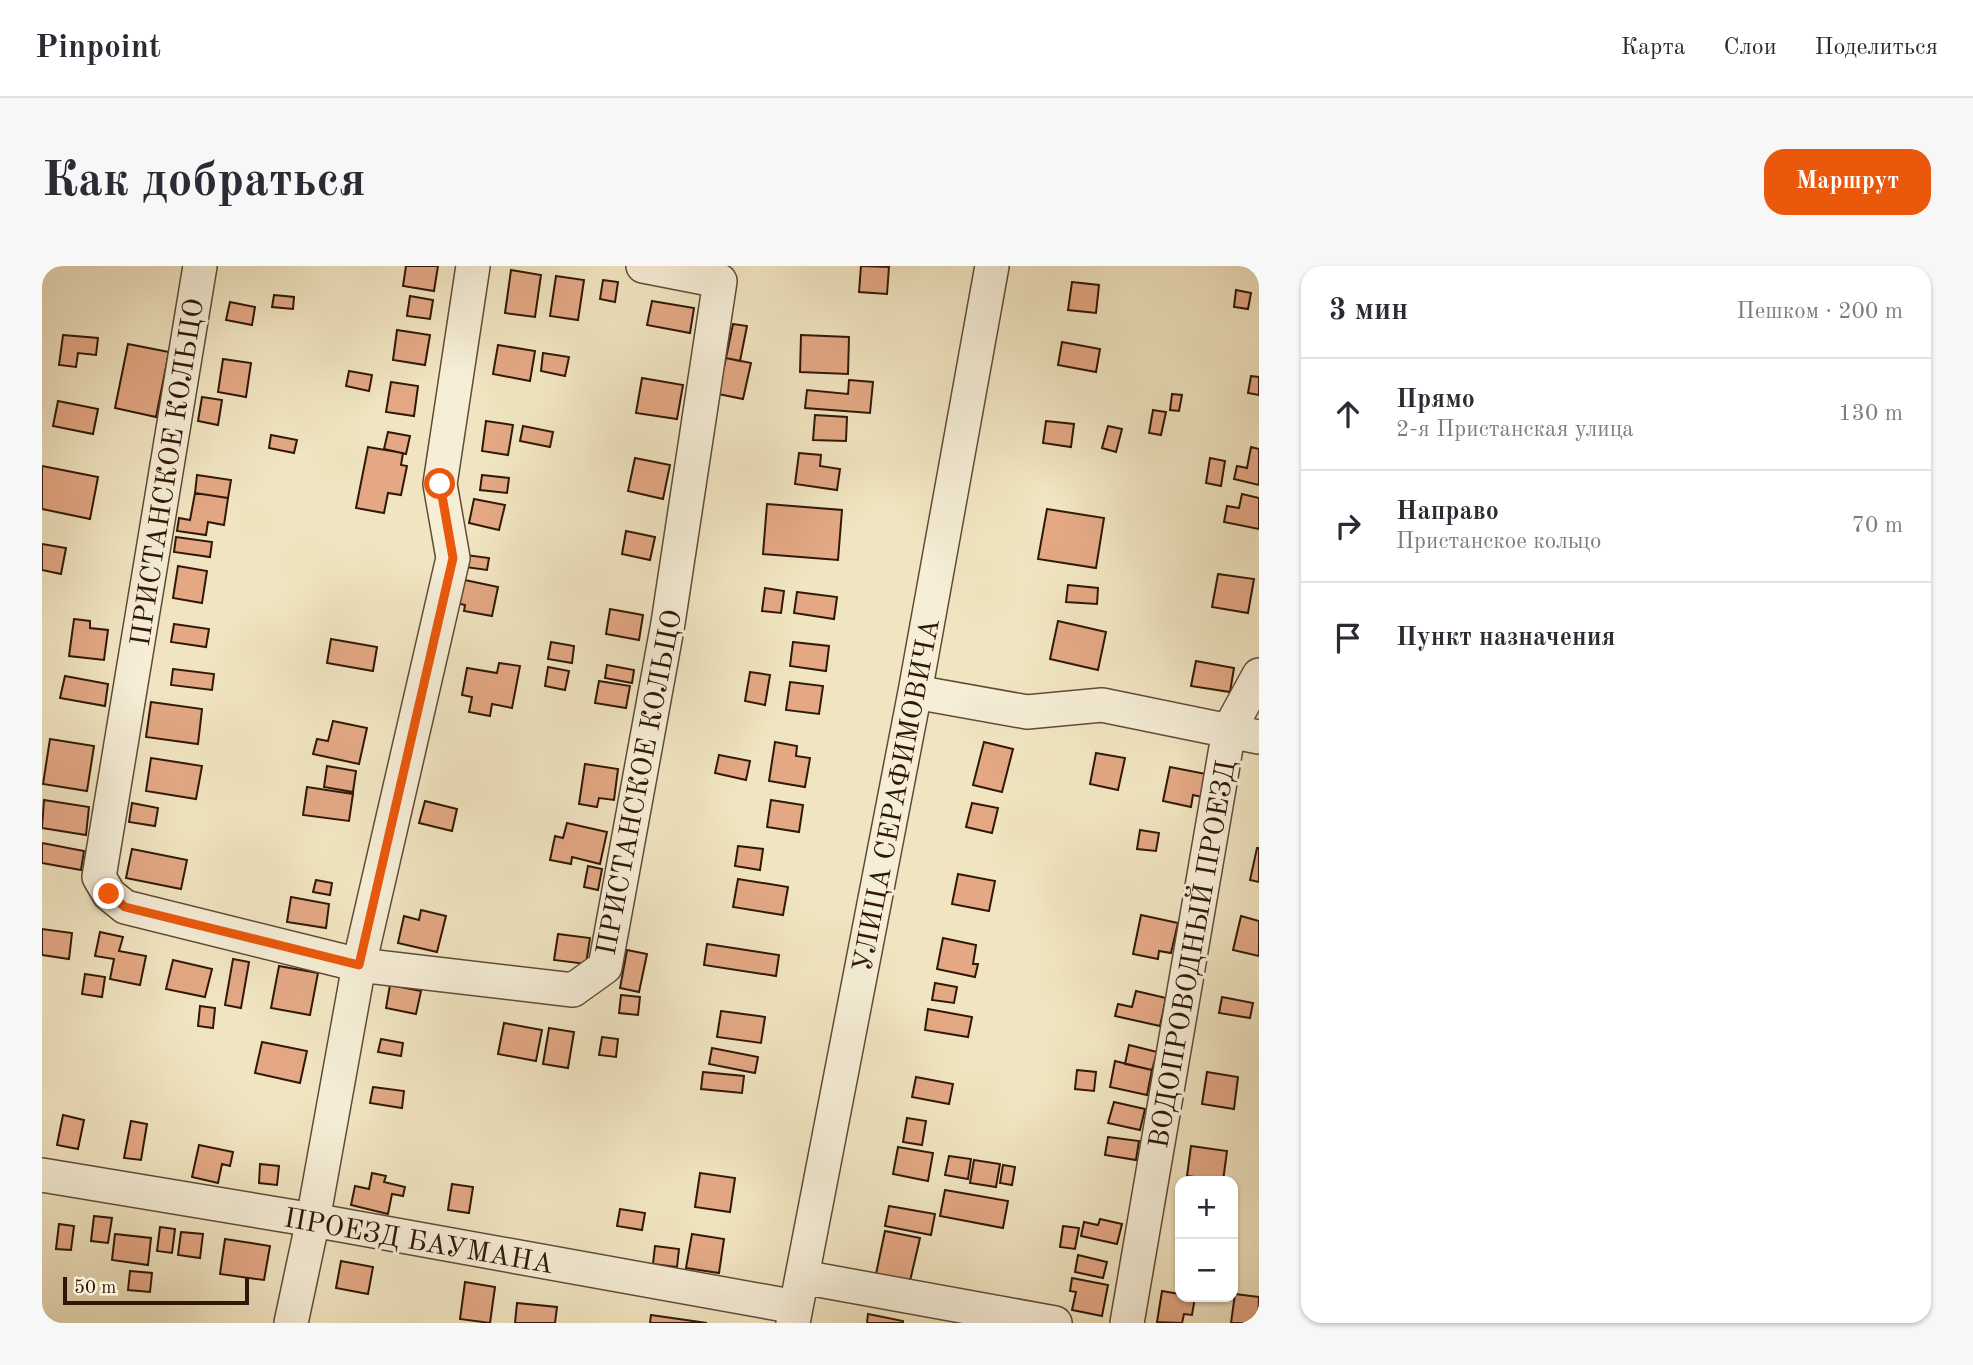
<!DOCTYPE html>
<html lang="ru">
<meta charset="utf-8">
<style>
body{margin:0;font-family:"Old Standard TT",serif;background:#f7f7f7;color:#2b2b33}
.controls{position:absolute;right:21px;bottom:21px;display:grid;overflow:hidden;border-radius:14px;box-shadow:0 2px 5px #0004}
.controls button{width:63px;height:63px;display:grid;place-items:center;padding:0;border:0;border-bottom:2px solid #e1e1e2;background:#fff;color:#2b2b33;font:35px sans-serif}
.scale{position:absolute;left:21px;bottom:18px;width:186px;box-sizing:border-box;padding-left:7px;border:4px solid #301807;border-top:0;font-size:19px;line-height:24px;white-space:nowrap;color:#301807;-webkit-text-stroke:5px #f6eed7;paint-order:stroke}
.stop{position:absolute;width:21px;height:21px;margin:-16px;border:5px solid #ea580c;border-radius:50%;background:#fff}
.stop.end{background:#ea580c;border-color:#fff;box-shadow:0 2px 7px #0008}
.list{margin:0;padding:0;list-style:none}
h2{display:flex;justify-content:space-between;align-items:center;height:91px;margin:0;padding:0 28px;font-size:30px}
h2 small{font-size:23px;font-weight:400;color:#7c7c81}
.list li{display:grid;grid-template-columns:46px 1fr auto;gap:21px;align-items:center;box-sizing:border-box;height:112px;padding:0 28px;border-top:2px solid #e1e1e2}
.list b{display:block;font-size:26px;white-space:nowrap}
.list p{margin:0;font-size:23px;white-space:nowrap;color:#7c7c81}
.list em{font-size:23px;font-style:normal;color:#7c7c81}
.icon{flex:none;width:38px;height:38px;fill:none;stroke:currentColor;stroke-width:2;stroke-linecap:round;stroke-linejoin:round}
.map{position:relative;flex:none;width:1217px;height:1057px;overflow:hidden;border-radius:21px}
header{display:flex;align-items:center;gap:42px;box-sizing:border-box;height:98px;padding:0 35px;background:#fff;border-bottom:2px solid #e1e1e2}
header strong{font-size:33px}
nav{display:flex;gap:38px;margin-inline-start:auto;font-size:24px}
.intro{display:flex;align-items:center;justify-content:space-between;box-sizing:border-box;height:168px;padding:0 42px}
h1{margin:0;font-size:49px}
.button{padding:18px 32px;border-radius:21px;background:#ea580c;color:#fff;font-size:24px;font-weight:700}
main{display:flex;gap:42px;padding:0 42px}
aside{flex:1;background:#fff;border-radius:21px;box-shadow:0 2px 5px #0004}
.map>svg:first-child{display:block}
.building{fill:#e4a885;stroke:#301807;stroke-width:2}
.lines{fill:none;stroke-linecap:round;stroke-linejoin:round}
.minor-casing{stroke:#604b36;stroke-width:36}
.minor{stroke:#f6eed7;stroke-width:33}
.route{stroke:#ea580c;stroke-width:9}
.labels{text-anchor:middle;stroke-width:6;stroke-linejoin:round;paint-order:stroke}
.street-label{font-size:28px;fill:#301807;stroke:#f6eed7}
</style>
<header>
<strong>Pinpoint</strong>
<nav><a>Карта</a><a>Слои</a><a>Поделиться</a></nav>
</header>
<div class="intro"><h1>Как добраться</h1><a class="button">Маршрут</a></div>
<main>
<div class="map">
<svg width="1217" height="1057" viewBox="0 0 1217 1057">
<rect width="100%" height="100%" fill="#f1e5c1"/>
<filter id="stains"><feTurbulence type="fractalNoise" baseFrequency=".00286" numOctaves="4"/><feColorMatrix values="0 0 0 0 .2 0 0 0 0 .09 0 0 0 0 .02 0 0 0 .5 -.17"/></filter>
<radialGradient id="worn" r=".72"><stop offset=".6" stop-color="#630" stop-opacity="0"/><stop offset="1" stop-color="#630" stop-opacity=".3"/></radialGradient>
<path class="building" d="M 364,0 L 396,0 L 392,25 L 361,20 Z
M 819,0 L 847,1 L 845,28 L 817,26 Z
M 469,4 L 499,9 L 493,51 L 463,47 Z
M 514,10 L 542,14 L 536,54 L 508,50 Z
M 561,14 L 576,16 L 573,36 L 558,33 Z
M 1030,16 L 1057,19 L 1054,47 L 1026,44 Z
M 1194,24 L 1209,27 L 1206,43 L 1192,41 Z
M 232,29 L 252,31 L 251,43 L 230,41 Z
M 368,30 L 391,34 L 388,53 L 365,50 Z
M 610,35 L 652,42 L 648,67 L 605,59 Z
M 188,36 L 213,41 L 210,59 L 184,54 Z
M 691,58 L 705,60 L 698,95 L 684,92 Z
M 355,64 L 388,69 L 383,99 L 351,94 Z
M 21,69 L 56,72 L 54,89 L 36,87 L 34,101 L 17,99 Z
M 759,69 L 807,71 L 806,108 L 758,106 Z
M 1020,76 L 1058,83 L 1054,106 L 1016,99 Z
M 86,78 L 127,86 L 114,151 L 73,142 Z
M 456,79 L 493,85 L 488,115 L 451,108 Z
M 501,87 L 527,91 L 523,110 L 499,105 Z
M 684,92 L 709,97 L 701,133 L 676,128 Z
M 181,93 L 209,97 L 204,131 L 176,126 Z
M 307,105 L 330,109 L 327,125 L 304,120 Z
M 1209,110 L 1217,111 L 1217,129 L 1206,127 Z
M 600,112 L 641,119 L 635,153 L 594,147 Z
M 807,114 L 831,116 L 828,147 L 763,142 L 765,124 L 806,128 Z
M 349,116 L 376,120 L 372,150 L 344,146 Z
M 1130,128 L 1140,129 L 1137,145 L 1128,144 Z
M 160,131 L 180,134 L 176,159 L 156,155 Z
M 16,135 L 56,143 L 51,168 L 11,160 Z
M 1111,144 L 1124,146 L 1119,169 L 1107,167 Z
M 773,149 L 805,151 L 804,175 L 771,174 Z
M 444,155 L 471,159 L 466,189 L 440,185 Z
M 1004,155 L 1032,158 L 1029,181 L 1001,177 Z
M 481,160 L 511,166 L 508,181 L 478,175 Z
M 1066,160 L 1080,163 L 1074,186 L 1060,182 Z
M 346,166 L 368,170 L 364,188 L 342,183 Z
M 229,169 L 255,174 L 252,187 L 227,182 Z
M 326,181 L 361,187 L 359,199 L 365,200 L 359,229 L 346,227 L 342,247 L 314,242 Z
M 1209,181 L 1217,183 L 1217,219 L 1192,213 L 1195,200 L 1205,202 Z
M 757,187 L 779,189 L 778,200 L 798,203 L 795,224 L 753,218 Z
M 593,192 L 628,199 L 621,233 L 586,225 Z
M 1168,192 L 1183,195 L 1179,220 L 1164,217 Z
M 0,200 L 56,211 L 48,253 L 0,243 Z
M 155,209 L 189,214 L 186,232 L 153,227 Z
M 440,209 L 467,212 L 465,227 L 438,224 Z
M 153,227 L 186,232 L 182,259 L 166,256 L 164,269 L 135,265 L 137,252 L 148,254 Z
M 1200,228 L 1217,232 L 1217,263 L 1182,256 L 1185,240 L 1197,242 Z
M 432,233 L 463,239 L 457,264 L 427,257 Z
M 725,238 L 800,244 L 796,294 L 721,288 Z
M 1005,243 L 1062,252 L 1054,302 L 996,293 Z
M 584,265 L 613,271 L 608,294 L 580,288 Z
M 134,271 L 170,276 L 168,291 L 132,286 Z
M 0,278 L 24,282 L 19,308 L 0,304 Z
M 424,289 L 447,292 L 445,304 L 423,301 Z
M 136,300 L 165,305 L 160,337 L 131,332 Z
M 1176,308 L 1212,313 L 1206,347 L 1170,341 Z
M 418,313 L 456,321 L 450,350 L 422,345 L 423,339 L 414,337 Z
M 1026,319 L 1056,322 L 1055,338 L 1024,336 Z
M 723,322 L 742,325 L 739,347 L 720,345 Z
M 755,326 L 795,331 L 792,353 L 752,347 Z
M 568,343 L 601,349 L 597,374 L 564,368 Z
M 32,353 L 48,355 L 48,362 L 66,364 L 62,394 L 27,390 Z
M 1016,355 L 1064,366 L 1056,404 L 1008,393 Z
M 132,358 L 167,363 L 164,381 L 129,376 Z
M 289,373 L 335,381 L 331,405 L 285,397 Z
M 509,376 L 532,380 L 530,397 L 506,393 Z
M 751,376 L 787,380 L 784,405 L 748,400 Z
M 1154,395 L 1192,402 L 1188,426 L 1149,420 Z
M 457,397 L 478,400 L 470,442 L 450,438 L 448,450 L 427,446 L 430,431 L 420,429 L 425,402 L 455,407 Z
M 565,399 L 592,404 L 590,417 L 563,412 Z
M 506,401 L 527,405 L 523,424 L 503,420 Z
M 131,403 L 172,408 L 170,424 L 129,419 Z
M 708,406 L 728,409 L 723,439 L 703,435 Z
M 23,410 L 66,418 L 63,440 L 18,432 Z
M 557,415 L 588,420 L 584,442 L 553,437 Z
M 748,416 L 781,420 L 777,448 L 744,444 Z
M 109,436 L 160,443 L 156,478 L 104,471 Z
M 291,455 L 325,462 L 317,498 L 271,488 L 275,473 L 286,475 Z
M 8,473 L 52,480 L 45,525 L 1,518 Z
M 733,476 L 755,480 L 754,490 L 768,492 L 763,521 L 727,515 Z
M 942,476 L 971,483 L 960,526 L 931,519 Z
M 1054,487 L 1083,492 L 1076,524 L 1048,518 Z
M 677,489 L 708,495 L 704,514 L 673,507 Z
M 109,492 L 160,500 L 154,533 L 104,525 Z
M 543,498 L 576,503 L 572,534 L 557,532 L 555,541 L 537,538 Z
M 285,500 L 314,505 L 311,526 L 282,521 Z
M 1128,501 L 1169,509 L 1164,532 L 1151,529 L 1149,541 L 1121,535 Z
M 265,521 L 311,528 L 307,555 L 261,549 Z
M 2,534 L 47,541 L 44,569 L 0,562 Z
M 729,534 L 761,539 L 757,566 L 725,561 Z
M 383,535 L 415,543 L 410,565 L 377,557 Z
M 90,537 L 116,542 L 113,560 L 87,556 Z
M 930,537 L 956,542 L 950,567 L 924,561 Z
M 525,557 L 565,566 L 558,598 L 530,591 L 529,598 L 508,594 L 513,570 L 521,572 Z
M 1098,564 L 1117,567 L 1114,585 L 1095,583 Z
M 0,577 L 42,585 L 39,604 L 0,597 Z
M 696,580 L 721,583 L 718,604 L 693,600 Z
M 1215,582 L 1217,582 L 1217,616 L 1208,614 Z
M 90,583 L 145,594 L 139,623 L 84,612 Z
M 546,600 L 560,603 L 556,624 L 542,621 Z
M 916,608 L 953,615 L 947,645 L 910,638 Z
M 696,613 L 746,621 L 741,649 L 691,641 Z
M 274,614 L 290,617 L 288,629 L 271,626 Z
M 249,631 L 287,638 L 284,662 L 245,656 Z
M 379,644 L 404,650 L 395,686 L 356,677 L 362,650 L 377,654 Z
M 1099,649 L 1136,657 L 1129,687 L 1117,685 L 1116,693 L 1091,688 Z
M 1199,650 L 1217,655 L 1217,690 L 1191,684 Z
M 0,663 L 30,667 L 27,693 L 0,689 Z
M 58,666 L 81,671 L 77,685 L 104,690 L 98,719 L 68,713 L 72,693 L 53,690 Z
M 516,668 L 548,672 L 544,698 L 512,694 Z
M 901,672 L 934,679 L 931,698 L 936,698 L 933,711 L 895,703 Z
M 665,678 L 737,689 L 734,710 L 662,699 Z
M 585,684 L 605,688 L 597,726 L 578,722 Z
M 191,693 L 207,696 L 199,742 L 183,739 Z
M 131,694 L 170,703 L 163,731 L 124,723 Z
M 237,700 L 276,707 L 268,749 L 229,742 Z
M 43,708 L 63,711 L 60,731 L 40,728 Z
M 893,717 L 915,721 L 912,737 L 890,734 Z
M 348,719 L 379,725 L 374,748 L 344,742 Z
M 1094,725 L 1124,732 L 1118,760 L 1073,750 L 1076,738 L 1090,741 Z
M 579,729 L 598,731 L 596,749 L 577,747 Z
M 1180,731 L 1211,737 L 1208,752 L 1177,747 Z
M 158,740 L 173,742 L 171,762 L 156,760 Z
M 886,743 L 930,751 L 926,771 L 883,764 Z
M 679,745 L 723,751 L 719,777 L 675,771 Z
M 462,757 L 500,764 L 494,795 L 456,788 Z
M 507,762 L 532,766 L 526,802 L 501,798 Z
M 560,771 L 576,773 L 574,791 L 557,789 Z
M 339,773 L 361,777 L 359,790 L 336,786 Z
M 220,776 L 265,785 L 258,817 L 213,807 Z
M 1087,779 L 1115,786 L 1110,804 L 1083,798 Z
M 670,782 L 716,791 L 713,807 L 667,798 Z
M 1073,795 L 1110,804 L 1105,829 L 1068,821 Z
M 1035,804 L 1054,806 L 1052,825 L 1033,823 Z
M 661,806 L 702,810 L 700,827 L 659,823 Z
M 1165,806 L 1196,811 L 1192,843 L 1160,838 Z
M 874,811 L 911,818 L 907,838 L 870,831 Z
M 331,821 L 362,825 L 360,842 L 328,837 Z
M 1072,836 L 1103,843 L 1098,864 L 1066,857 Z
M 21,849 L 42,854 L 36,883 L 15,879 Z
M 865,852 L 884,855 L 880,879 L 861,876 Z
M 89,855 L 105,858 L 99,894 L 82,892 Z
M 1066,871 L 1097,875 L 1094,894 L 1063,889 Z
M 157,879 L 191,886 L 188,900 L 180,898 L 176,917 L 150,911 Z
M 1149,880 L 1185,885 L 1181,915 L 1145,910 Z
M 856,881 L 891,887 L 886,915 L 851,908 Z
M 907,890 L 929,893 L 926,913 L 903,909 Z
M 932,894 L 958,898 L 954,921 L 928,917 Z
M 218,898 L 237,900 L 235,919 L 217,917 Z
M 961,899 L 973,901 L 970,919 L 958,917 Z
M 330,907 L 344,910 L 342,916 L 363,921 L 361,930 L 350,928 L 346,948 L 309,939 L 313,920 L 327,923 Z
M 658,907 L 693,912 L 688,946 L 653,941 Z
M 410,918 L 431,921 L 427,947 L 406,944 Z
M 903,924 L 966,935 L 961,962 L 898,950 Z
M 847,940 L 893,948 L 889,969 L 843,960 Z
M 578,943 L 603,947 L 600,964 L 575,960 Z
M 52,950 L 70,952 L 66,977 L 49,975 Z
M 1058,953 L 1080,958 L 1075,978 L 1039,970 L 1042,956 L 1056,959 Z
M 17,958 L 32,960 L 29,984 L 14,983 Z
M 1021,960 L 1037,962 L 1033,983 L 1018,981 Z
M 118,961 L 133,963 L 130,987 L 115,985 Z
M 843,965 L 878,972 L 868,1015 L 834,1008 Z
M 139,966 L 161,968 L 158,992 L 136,989 Z
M 73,968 L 109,972 L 106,999 L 70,994 Z
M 650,968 L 682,973 L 677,1007 L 644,1002 Z
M 183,973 L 228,980 L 222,1014 L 178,1008 Z
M 613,980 L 637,983 L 635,1001 L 611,998 Z
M 1036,989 L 1065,996 L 1061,1012 L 1033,1006 Z
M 299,995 L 331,1001 L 326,1028 L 294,1022 Z
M 88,1005 L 110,1007 L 108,1026 L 86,1024 Z
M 1030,1012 L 1066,1019 L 1060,1050 L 1030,1044 L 1034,1026 L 1028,1025 Z
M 423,1016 L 453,1021 L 448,1057 L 418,1053 Z
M 1120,1025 L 1138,1028 L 1138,1031 L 1153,1031 L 1150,1049 L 1142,1048 L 1140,1057 L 1115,1056 Z
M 1193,1028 L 1217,1031 L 1216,1057 L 1189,1057 Z
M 475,1037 L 515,1041 L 513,1057 L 473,1057 Z
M 826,1048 L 861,1055 L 861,1057 L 825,1057 Z
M 609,1049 L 665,1057 L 608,1057 Z"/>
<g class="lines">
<defs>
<path id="minor" d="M 158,0 L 57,611 L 67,628 L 83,641 L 317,699 L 531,724 L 563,701 L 626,357 L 678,15 L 601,0
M 873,426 L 985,446 L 1060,439 L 1217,471
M 0,909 L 271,954 L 754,1041
M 760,1011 L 1013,1057
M 249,1057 L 271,954 L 317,699 L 411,292 L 398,218 L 431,0
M 751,1057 L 873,426 L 950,0
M 1085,1057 L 1187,464 L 1217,409"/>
</defs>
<use href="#minor" class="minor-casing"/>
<use href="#minor" class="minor"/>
</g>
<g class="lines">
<path class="route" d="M 67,628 L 83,641 L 317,699 L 411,292 L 398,218"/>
</g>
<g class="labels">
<g class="street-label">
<text transform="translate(124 206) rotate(-81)" y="10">ПРИСТАНСКОЕ КОЛЬЦО</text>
<text transform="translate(596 516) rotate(-79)" y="10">ПРИСТАНСКОЕ КОЛЬЦО</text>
<text transform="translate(853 529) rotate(-79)" y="10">УЛИЦА СЕРАФИМОВИЧА</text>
<text transform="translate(1149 688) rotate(-80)" y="10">ВОДОПРОВОДНЫЙ ПРОЕЗД</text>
<text transform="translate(377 974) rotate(10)" y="10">ПРОЕЗД БАУМАНА</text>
</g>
</g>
<rect width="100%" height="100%" filter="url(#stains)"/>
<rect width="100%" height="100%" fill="url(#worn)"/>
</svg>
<div class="controls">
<button>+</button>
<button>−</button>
</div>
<div class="scale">50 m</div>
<div class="stop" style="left:398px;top:218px"></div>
<div class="stop end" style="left:67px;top:628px"></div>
</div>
<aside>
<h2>3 мин<small>Пешком · 200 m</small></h2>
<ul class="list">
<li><svg class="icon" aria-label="ahead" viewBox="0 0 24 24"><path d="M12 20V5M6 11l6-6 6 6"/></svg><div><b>Прямо</b><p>2-я Пристанская улица</p></div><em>130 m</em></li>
<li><svg class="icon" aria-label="right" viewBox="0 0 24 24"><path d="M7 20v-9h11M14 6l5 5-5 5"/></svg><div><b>Направо</b><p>Пристанское кольцо</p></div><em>70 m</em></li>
<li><svg class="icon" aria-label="arrive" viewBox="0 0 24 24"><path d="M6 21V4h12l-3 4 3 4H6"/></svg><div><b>Пункт назначения</b></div></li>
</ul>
</aside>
</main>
